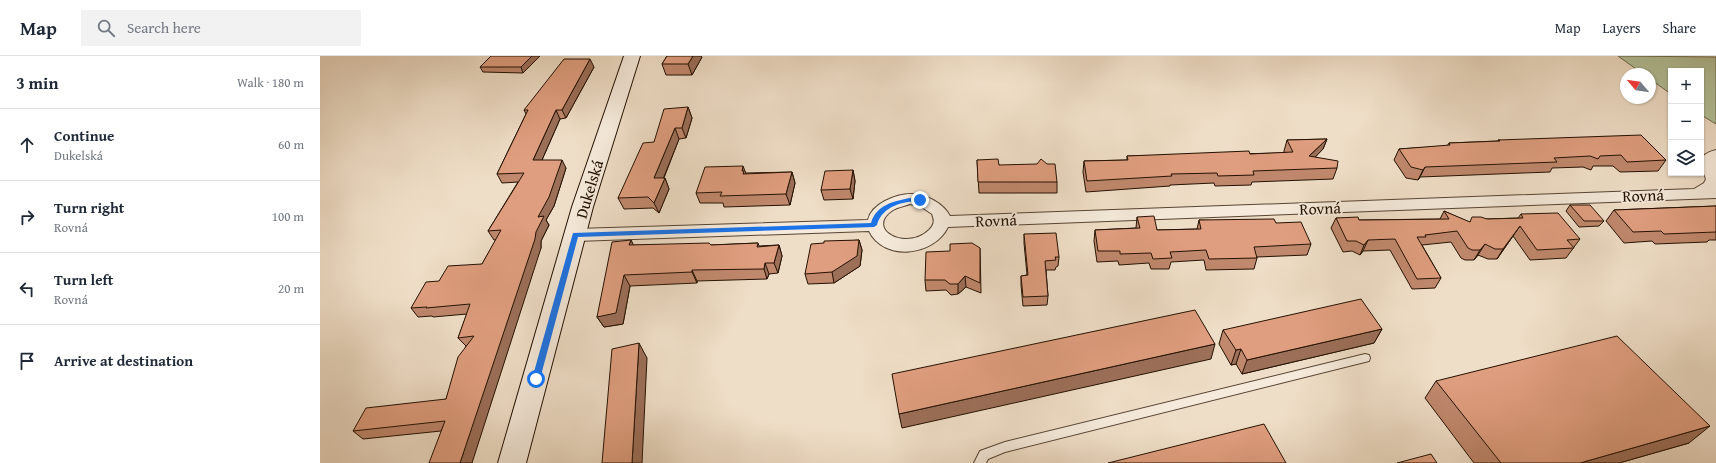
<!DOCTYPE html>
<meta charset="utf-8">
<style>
body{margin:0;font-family:"Gentium Book Plus",serif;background:#f2f2f3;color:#1f2937}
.controls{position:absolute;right:12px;top:12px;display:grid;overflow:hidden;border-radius:0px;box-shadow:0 1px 3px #0004}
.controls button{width:36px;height:36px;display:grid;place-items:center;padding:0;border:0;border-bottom:1px solid #e0e1e3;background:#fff;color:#1f2937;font:20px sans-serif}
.compass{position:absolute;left:1300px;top:12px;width:36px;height:36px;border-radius:50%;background:#fff;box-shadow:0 1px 3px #0004;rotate:299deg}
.stop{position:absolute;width:12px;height:12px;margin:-9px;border:3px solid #1a73e8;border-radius:50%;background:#fff}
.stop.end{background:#1a73e8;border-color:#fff;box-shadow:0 1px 4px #0008}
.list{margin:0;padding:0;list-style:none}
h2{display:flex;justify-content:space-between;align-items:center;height:52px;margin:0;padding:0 16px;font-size:17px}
h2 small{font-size:13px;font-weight:400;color:#747a83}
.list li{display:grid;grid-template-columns:26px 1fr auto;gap:12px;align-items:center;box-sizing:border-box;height:72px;padding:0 16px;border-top:1px solid #e0e1e3}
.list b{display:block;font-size:15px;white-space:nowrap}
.list p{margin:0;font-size:13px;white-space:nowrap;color:#747a83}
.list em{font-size:13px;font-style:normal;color:#747a83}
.icon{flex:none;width:22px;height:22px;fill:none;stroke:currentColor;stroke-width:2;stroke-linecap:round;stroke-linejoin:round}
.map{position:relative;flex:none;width:1396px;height:407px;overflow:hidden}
header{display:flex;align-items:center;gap:24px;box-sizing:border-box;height:56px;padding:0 20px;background:#fff;border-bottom:1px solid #e0e1e3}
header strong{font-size:19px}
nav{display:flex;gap:22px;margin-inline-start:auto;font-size:14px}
.search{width:280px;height:36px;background:#f2f2f3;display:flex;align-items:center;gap:10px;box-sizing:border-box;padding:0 14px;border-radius:0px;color:#747a83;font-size:15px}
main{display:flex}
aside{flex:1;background:#fff}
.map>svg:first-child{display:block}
.green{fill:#b4c29a;stroke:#6c6a4e}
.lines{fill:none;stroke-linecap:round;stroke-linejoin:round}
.service-casing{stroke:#574433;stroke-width:2}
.minor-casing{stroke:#574433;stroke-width:2}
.secondary-casing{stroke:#241102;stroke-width:2}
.service{fill:#f5eadb;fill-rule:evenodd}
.minor{fill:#f5eadb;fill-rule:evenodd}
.secondary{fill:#f5eadb;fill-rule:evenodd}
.wall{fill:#c0886d;stroke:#241102}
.shaded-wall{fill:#9c6f59;stroke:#241102}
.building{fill:#df9e7f;stroke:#241102}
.route{fill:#1a73e8}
.labels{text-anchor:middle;stroke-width:3.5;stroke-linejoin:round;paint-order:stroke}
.street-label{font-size:16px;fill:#241102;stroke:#f5eadb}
</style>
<header>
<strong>Map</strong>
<div class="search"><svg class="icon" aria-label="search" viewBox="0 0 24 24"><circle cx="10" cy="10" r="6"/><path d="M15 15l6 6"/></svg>Search here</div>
<nav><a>Map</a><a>Layers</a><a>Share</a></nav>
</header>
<main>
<aside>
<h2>3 min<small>Walk · 180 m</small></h2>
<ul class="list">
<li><svg class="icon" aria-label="ahead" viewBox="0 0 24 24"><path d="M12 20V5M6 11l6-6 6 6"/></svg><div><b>Continue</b><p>Dukelská</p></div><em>60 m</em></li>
<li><svg class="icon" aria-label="right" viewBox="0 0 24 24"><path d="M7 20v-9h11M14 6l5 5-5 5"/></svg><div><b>Turn right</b><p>Rovná</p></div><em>100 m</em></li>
<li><svg class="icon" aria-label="left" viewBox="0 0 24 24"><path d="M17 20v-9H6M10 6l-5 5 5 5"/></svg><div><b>Turn left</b><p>Rovná</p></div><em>20 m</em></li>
<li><svg class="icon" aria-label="arrive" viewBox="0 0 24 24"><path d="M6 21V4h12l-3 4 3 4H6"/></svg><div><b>Arrive at destination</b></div></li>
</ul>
</aside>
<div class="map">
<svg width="1396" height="407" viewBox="0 0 1396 407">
<rect width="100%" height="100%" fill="#efdec7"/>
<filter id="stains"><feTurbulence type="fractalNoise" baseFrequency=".005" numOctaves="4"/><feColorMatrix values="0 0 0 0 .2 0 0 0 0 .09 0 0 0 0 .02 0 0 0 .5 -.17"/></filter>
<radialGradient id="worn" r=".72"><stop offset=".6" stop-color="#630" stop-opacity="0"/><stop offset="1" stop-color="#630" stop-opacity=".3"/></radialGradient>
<path class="green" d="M 1298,0 L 1396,1 L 1396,68 L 1381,59 L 1381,15 L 1351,15 L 1351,38 L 1330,23 L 1330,18 L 1323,18 Z"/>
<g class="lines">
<defs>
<path id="service" d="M 1045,298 L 1049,299 L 1050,302 L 1049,305 L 685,396 L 668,403 L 666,407 L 654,407 L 660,395 L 685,386 Z"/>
<path id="minor" d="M 1396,94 L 1396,142 L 628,171 C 614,200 564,206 549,175 L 256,185 L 250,183 L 248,179 L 250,175 L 256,173 L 548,164 C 551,148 576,138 591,138 C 606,138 623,147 630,160 L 1374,133 L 1384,127 L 1386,123 C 1380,108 1376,99 1396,94 ZM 590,148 L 600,150 L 612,158 C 615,165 614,169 609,174 C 586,196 544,173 573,154 C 578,151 585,150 590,148 Z"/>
<path id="secondary" d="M 304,0 L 320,0 L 273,151 L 206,407 L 178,407 L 252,151 Z"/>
</defs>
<use href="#service" class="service-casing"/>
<use href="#minor" class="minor-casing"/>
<use href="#secondary" class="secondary-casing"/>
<use href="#service" class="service"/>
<use href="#minor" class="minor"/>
<use href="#secondary" class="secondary"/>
</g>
<path class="wall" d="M 171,0 L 220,0 L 203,17 L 163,16 L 160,11 Z
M 347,0 L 381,0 L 382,1 L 372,19 L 346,19 L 342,8 Z
M 274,11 L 246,62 L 240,63 L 222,104 L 246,112 L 234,150 L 226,164 L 229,169 L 221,185 L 221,192 L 121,375 L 43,383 L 33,375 L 126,343 L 146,290 L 138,282 L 147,258 L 113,261 L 112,260 L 98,261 L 91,252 L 119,225 L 162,208 L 176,184 L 174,184 L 168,175 L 198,126 L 182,127 L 177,118 L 206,58 L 204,54 Z
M 368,51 L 372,62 L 366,82 L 359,83 L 344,122 L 345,122 L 349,133 L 339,157 L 333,152 L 304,153 L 298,142 L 334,86 Z
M 1007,83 L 1003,93 L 995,101 L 1017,112 L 1013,123 L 932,126 L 931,129 L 895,130 L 894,127 L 850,129 L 850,130 L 766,136 L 763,116 L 764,105 L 807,104 L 807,100 L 964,97 L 964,95 L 967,84 Z
M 1178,84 L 1346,104 L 1338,115 L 1300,116 L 1293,110 L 1273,110 L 1271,114 L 1263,111 L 1232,112 L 1230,116 L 1100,121 L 1098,124 L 1086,122 L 1074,104 L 1079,93 L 1127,90 L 1129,87 L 1178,85 Z
M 657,104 L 679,109 L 737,126 L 737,137 L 659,137 Z
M 533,114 L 535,125 L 533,143 L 504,144 L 501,134 Z
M 472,116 L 475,127 L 470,149 L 404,151 L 403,147 L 380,147 L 376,137 L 426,117 Z
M 1250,149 L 1284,165 L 1279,170 L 1259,171 L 1246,155 Z
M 1396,150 L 1396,184 L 1389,184 L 1387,186 L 1335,188 L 1332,185 L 1304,187 L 1286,165 L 1294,154 Z
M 1124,155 L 1149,166 L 1167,163 L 1198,162 L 1201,158 L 1260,183 L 1246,202 L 1210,204 L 1193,180 L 1177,203 L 1168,203 L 1158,199 L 1154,204 L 1145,204 L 1141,202 L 1131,186 L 1102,189 L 1121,222 L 1115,232 L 1092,233 L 1070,194 L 1043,195 L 1040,199 L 1032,195 L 1023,196 L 1011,172 L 1016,162 L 1039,164 L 1120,163 Z
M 817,161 L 837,174 L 877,173 L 879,164 L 956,167 L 991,188 L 987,199 L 937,201 L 937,202 L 934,213 L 886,214 L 884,204 L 851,206 L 849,213 L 831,213 L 829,207 L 799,209 L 798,205 L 777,206 L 774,185 L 775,174 L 816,172 Z
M 704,178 L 739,201 L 738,210 L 736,211 L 735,214 L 726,214 L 728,240 L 727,249 L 703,250 L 701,229 L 701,220 L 707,219 L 704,187 Z
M 311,184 L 313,189 L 391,189 L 438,187 L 439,190 L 459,189 L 462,200 L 458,217 L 449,218 L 447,223 L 377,225 L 377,227 L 310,230 L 303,268 L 284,271 L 277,261 Z
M 539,184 L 542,194 L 540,210 L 514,227 L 488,228 L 485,218 L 504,187 Z
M 660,192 L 661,237 L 646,231 L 638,238 L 631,239 L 626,234 L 606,235 L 605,224 L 630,195 Z
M 1062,273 L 1054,287 L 922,318 L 916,308 L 911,309 L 899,288 L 903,274 Z
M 1116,325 L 1369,387 L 1299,407 L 1154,407 L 1105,342 Z"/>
<path class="shaded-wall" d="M 212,0 L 220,0 L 203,17 L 201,11 Z
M 373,0 L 381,0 L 382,1 L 372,19 L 368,8 Z
M 270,3 L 274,11 L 246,62 L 242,54 Z
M 368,51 L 372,62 L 366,82 L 362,72 Z
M 236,54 L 240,63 L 218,113 L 213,104 Z
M 355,72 L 359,83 L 339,133 L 334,122 Z
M 1007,83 L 1003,93 L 986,111 L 989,100 Z
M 242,104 L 246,112 L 234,150 L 226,164 L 229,169 L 221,185 L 221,192 L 152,407 L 140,407 L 218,161 Z
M 423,110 L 427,120 L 427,126 L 422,115 Z
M 1105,111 L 1100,121 L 1098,124 L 1103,114 Z
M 533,114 L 535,125 L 533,143 L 530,133 Z
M 472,116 L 475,127 L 470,149 L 466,138 Z
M 345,122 L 349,133 L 339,157 L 334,147 Z
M 1200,170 L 1193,180 L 1177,203 L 1183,193 Z
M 311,184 L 316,194 L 309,189 Z
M 539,184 L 542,194 L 540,210 L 514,227 L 512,216 Z
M 1048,184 L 1043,195 L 1040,199 L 1044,189 Z
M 1165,188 L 1158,199 L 1154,204 L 1160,194 Z
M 459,189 L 462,200 L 458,217 L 454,207 Z
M 445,207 L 449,218 L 447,223 L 444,213 Z
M 372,214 L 377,225 L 377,227 L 372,216 Z
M 304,219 L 310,230 L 303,268 L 284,271 L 277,261 Z
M 645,220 L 646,231 L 638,238 L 638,228 Z
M 1062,273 L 1054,287 L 922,318 L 927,304 Z
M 319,287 L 327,302 L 322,407 L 312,407 Z
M 895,288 L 891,303 L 582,372 L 579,358 Z
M 921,293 L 916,308 L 911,309 L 916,294 Z
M 1390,370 L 1369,387 L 1299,407 L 1260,407 Z"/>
<path class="building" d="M 171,0 L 212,0 L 201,11 L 160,11 Z
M 347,0 L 373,0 L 368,8 L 342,8 Z
M 244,3 L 270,3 L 242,54 L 236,54 L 213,104 L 242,104 L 229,141 L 218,161 L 224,160 L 216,176 L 215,183 L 140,407 L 109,407 L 125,365 L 33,375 L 46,352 L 126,343 L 138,301 L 154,280 L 138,282 L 150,248 L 106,252 L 107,251 L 91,252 L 106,226 L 119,225 L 128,210 L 162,208 L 181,174 L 168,175 L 204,117 L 177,118 L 208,54 L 204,54 Z
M 368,51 L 362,72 L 355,72 L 334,122 L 345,122 L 334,147 L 328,141 L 298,142 L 323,87 L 334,86 L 344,53 Z
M 1321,79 L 1346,104 L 1307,106 L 1301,99 L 1280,100 L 1278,103 L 1270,100 L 1234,102 L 1237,106 L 1105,111 L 1103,114 L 1091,111 L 1079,93 L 1130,89 L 1129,87 L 1180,85 L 1178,84 Z
M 1007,83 L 989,100 L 1018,105 L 1017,112 L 933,115 L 934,119 L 898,120 L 897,117 L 851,118 L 852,120 L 767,125 L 764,105 L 808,104 L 807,100 L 929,95 L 930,98 L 973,96 L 967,84 Z
M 678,103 L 679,109 L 717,108 L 721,103 L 727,108 L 735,108 L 737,126 L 658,126 L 657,104 Z
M 423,110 L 422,115 L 424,115 L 423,118 L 472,116 L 466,138 L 400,140 L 402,136 L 376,137 L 385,111 Z
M 533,114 L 530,133 L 501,134 L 505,115 Z
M 1250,149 L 1270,149 L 1284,165 L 1264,165 Z
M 1396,150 L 1396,176 L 1344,178 L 1341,175 L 1313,176 L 1294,154 Z
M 1124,155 L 1150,166 L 1152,161 L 1161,161 L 1167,163 L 1203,162 L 1201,158 L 1238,157 L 1260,183 L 1247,184 L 1254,192 L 1217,194 L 1200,170 L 1183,193 L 1175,193 L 1165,188 L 1160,194 L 1152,194 L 1148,192 L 1137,175 L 1105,179 L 1106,181 L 1097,181 L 1121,222 L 1097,223 L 1075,183 L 1048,184 L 1044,189 L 1036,185 L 1027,185 L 1016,162 L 1038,161 L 1039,164 L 1046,164 L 1129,163 Z
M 834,160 L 837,174 L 881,173 L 879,164 L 954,163 L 956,167 L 981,166 L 991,188 L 934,191 L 937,202 L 889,203 L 886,194 L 850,196 L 852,202 L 833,203 L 831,197 L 800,198 L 800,195 L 778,195 L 775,174 L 820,172 L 817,161 Z
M 736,177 L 739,201 L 735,201 L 736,204 L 725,205 L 728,240 L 703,241 L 701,220 L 708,219 L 704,178 Z
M 311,184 L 309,189 L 389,187 L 391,189 L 438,187 L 437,191 L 459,189 L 454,207 L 445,207 L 444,213 L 372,214 L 372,216 L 304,219 L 296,257 L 277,261 L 292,186 Z
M 539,184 L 537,200 L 512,216 L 485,218 L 491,188 L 504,187 L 504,185 Z
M 652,187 L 660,192 L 660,227 L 645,220 L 638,228 L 630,228 L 625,224 L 605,224 L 606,196 L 630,195 L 630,188 Z
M 1041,243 L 1062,273 L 927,304 L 921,293 L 916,294 L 903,274 Z
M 875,254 L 895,288 L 579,358 L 572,318 Z
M 1297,280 L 1390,370 L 1260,407 L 1181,407 L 1116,325 Z
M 319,287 L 312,407 L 282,407 L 292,293 Z
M 944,368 L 966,407 L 788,407 Z
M 1111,398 L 1117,407 L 1077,407 Z"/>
<path class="route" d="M 590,142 L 603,144 C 599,148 594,145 588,146 C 575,148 561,154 557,169 L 554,171 L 258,181 L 220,323 L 216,326 L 212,323 L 253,177 L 551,167 C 556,149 574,145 590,142 Z"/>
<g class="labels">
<g class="street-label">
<text transform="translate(269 133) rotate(-73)" y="6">Dukelská</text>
<text transform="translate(1323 139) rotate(-2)" y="6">Rovná</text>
<text transform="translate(1000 152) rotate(-2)" y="6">Rovná</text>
<text transform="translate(676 164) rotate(-2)" y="6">Rovná</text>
</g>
</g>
<rect width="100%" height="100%" filter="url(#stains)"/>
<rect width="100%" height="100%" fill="url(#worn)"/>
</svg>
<div class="controls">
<button>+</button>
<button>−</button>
<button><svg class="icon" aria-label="layers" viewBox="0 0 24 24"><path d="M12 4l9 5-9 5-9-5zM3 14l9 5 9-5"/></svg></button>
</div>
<svg class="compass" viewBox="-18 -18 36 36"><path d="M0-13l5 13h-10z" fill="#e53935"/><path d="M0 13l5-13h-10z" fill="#747a83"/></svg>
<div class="stop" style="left:216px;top:323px"></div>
<div class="stop end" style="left:600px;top:144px"></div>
</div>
</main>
